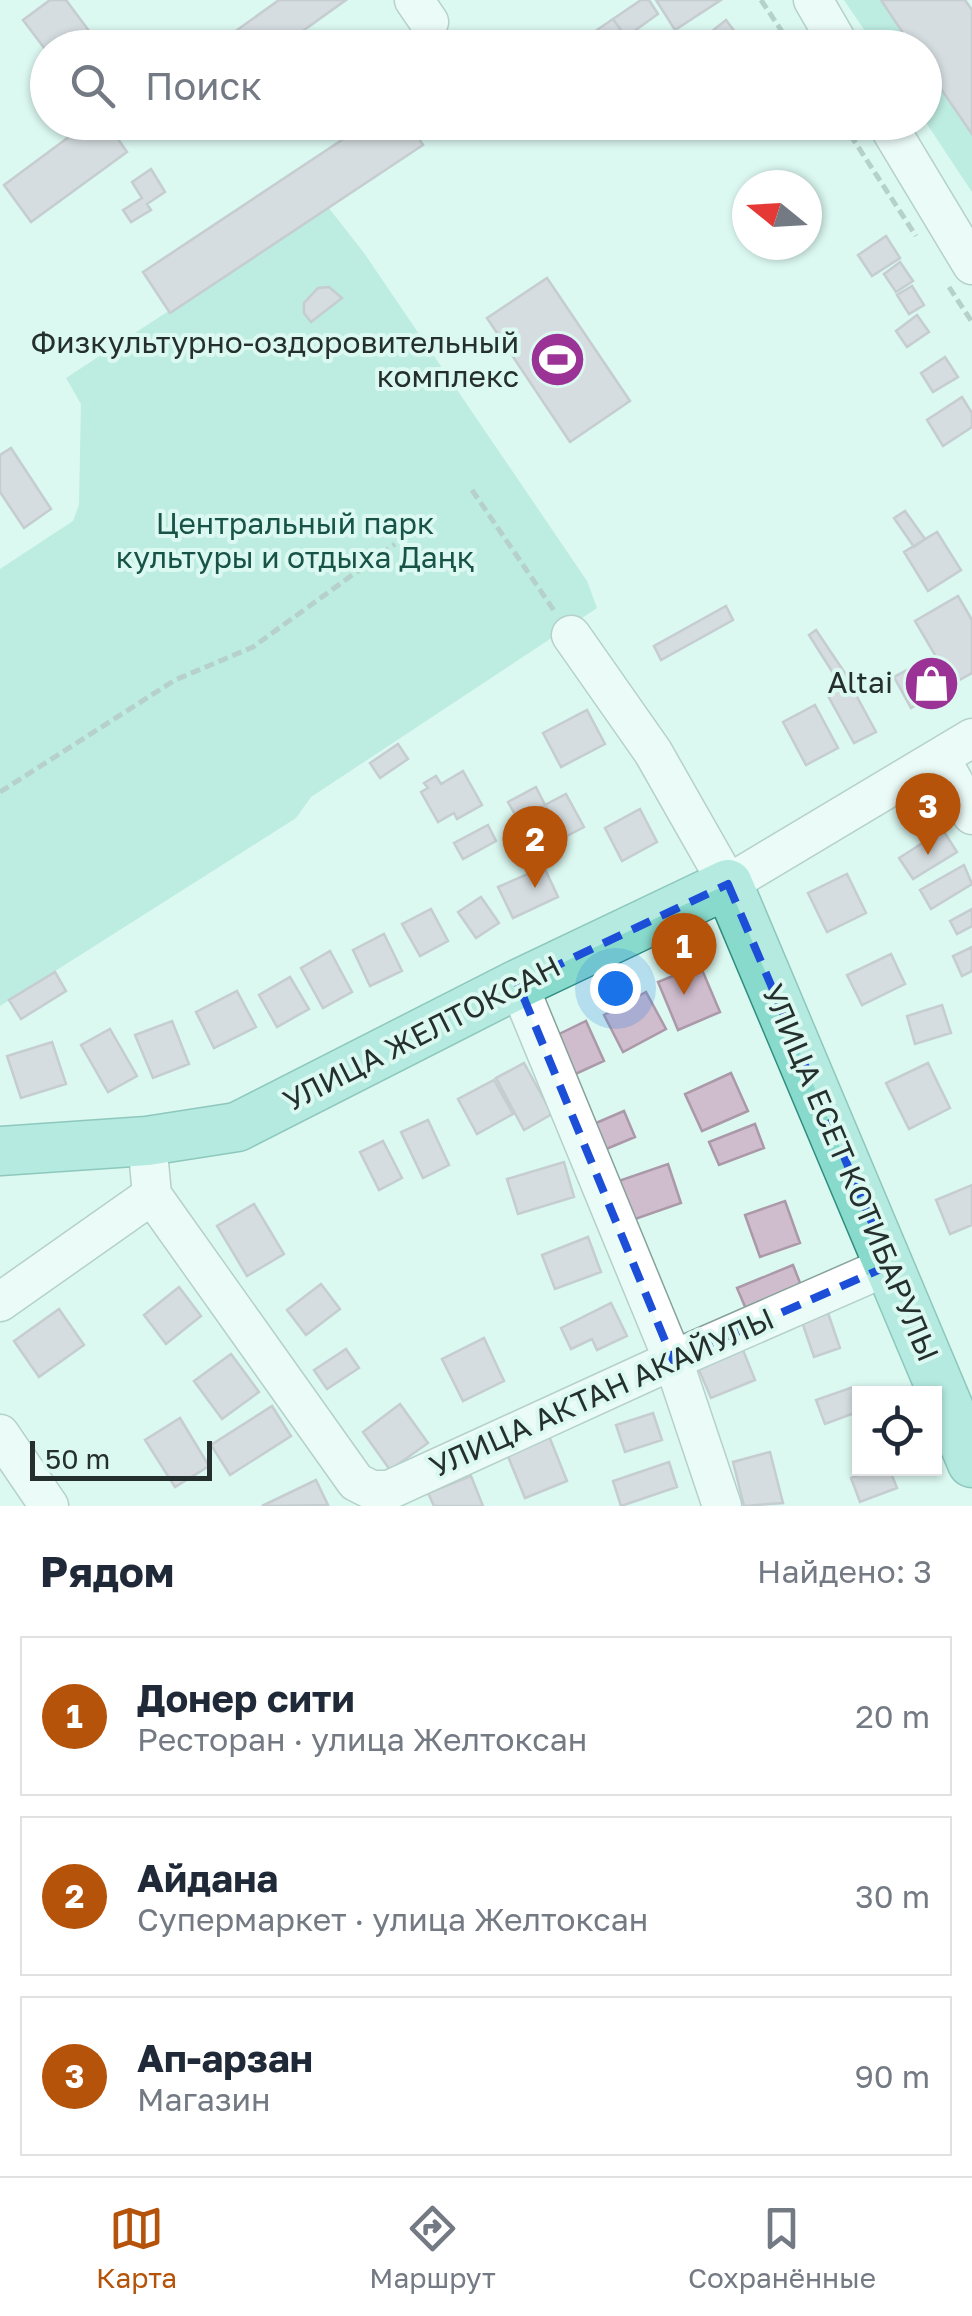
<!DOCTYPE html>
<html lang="ru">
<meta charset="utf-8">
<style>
body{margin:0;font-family:"Golos Text",sans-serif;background:#f2f2f3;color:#1f2937}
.controls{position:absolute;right:30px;bottom:30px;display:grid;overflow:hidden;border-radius:0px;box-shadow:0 2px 8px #0004}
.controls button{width:90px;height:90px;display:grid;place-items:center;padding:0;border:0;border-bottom:2px solid #e0e1e3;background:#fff;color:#1f2937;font:50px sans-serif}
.compass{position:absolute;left:732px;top:170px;width:90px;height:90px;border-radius:50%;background:#fff;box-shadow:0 2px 8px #0004;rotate:288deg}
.scale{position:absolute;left:30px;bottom:25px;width:182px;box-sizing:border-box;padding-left:10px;border:5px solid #25302e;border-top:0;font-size:28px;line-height:35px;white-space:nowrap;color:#25302e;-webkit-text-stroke:8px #dbf8f1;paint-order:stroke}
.you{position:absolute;left:615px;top:988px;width:35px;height:35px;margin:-25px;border:8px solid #fff;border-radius:50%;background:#1a73e8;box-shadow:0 0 0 15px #1a73e833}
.badge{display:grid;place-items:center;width:65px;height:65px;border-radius:50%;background:#b45309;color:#fff;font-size:32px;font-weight:700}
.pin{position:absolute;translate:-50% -82px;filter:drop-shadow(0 2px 5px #0008)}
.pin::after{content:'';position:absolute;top:52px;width:35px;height:30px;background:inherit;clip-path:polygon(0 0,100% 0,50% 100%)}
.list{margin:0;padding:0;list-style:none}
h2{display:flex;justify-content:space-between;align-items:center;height:130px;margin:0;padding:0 40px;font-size:42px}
h2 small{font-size:32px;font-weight:400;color:#747a83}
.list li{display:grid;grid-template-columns:65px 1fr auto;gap:30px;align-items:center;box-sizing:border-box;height:160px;margin:0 20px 20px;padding:0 20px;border:2px solid #e0e1e3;border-radius:0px}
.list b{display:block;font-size:38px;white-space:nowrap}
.list p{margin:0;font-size:32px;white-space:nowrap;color:#747a83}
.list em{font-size:32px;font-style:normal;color:#747a83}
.icon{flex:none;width:55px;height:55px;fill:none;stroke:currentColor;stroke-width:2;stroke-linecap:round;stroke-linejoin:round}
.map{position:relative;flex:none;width:972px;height:1506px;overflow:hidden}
.search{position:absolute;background:#fff;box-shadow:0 2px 8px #0004;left:30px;right:30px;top:30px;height:110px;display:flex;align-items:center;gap:25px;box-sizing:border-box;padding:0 35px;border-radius:55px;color:#747a83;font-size:38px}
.sheet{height:670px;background:#fff}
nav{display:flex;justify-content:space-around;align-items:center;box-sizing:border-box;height:140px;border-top:2px solid #e0e1e3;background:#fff;font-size:28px;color:#747a83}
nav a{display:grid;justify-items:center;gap:5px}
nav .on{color:#b45309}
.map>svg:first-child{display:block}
.green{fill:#9addce}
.building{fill:#cfbccd;stroke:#ab99a9;stroke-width:2.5}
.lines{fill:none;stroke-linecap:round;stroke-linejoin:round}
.minor-casing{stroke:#87a29b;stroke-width:41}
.major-casing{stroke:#318e7f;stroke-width:51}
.path{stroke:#8ba09b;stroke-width:5;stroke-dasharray:10 5;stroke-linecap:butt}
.minor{stroke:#fff;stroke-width:38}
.major{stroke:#87dacc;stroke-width:48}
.marked{fill:none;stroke:#1d4ed8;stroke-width:8;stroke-dasharray:20 12;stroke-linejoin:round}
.labels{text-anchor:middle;stroke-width:8;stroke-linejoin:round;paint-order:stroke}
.poi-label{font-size:30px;fill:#25302e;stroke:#dbf8f1;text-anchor:end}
.park-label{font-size:30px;fill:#185348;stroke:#dbf8f1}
.street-label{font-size:30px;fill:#25302e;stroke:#dbf8f1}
</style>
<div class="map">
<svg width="972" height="1506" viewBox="0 0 972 1506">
<rect width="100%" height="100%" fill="#dbf8f1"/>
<path class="green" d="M 844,0 L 892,0 L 924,48 L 876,47 Z
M 924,48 L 972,119 L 972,192 L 925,121 Z
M 328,207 L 364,253 L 587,581 L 597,608 L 311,797 L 296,818 L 0,1006 L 0,569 L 73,521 L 79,505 L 81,404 L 66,378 Z"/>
<path class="building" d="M 50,0 L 66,0 L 98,43 L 92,48 L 48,48 L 48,53 L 23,20 Z
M 279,0 L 346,0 L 279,48 L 238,48 L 230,35 Z
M 641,0 L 649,0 L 658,14 L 626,37 L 613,19 Z
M 656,0 L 721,0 L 675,30 Z
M 881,0 L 965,0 L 972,10 L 972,134 L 924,64 L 924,48 L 913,48 Z
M 613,19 L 626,37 L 611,48 L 581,48 L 578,43 Z
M 726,20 L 747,48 L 691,48 Z
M 89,122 L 106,122 L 127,152 L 31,222 L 4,185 Z
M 369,122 L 408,122 L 423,145 L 170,313 L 143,272 Z
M 151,169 L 165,192 L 147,204 L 151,210 L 131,222 L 123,210 L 142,198 L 132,182 Z
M 886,236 L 900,258 L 872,276 L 858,255 Z
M 900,262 L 913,281 L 896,292 L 884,274 Z
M 547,278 L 630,401 L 570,442 L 487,318 Z
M 912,286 L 924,305 L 909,314 L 897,295 Z
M 329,287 L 342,298 L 311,322 L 304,313 L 304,303 L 318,288 Z
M 917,315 L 929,332 L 907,347 L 896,331 Z
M 945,357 L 958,377 L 933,392 L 921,373 Z
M 962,397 L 972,413 L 972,427 L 943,446 L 927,420 Z
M 11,448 L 51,509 L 24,528 L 0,492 L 0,455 Z
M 905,511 L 925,539 L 914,547 L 894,518 Z
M 937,532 L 961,570 L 928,591 L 904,552 Z
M 958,596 L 972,620 L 972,673 L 952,684 L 915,621 Z
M 726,606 L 733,620 L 661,660 L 654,646 Z
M 816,630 L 849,679 L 840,684 L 809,635 Z
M 929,658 L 945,688 L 911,708 L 894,677 Z
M 849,682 L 876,732 L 854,743 L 827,694 Z
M 815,705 L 838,748 L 806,765 L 783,722 Z
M 587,710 L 605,744 L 561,767 L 543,733 Z
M 398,744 L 408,759 L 380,778 L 370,763 Z
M 463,771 L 482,805 L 457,819 L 454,813 L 438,822 L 421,792 L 428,788 L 424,783 L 436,776 L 441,784 Z
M 536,787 L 545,805 L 518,820 L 508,802 Z
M 566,794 L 584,827 L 563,838 L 545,805 Z
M 640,809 L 657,842 L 622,861 L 605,828 Z
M 488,825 L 496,841 L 463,859 L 454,843 Z
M 943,830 L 957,852 L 913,879 L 899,858 Z
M 964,865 L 972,884 L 931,909 L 920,890 Z
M 544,867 L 558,897 L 513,918 L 498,887 Z
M 847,874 L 866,913 L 827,932 L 808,893 Z
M 481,897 L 499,923 L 476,938 L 458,912 Z
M 431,909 L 448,941 L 420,956 L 402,924 Z
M 972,909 L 972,926 L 957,934 L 950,921 Z
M 384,934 L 402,971 L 370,986 L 353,950 Z
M 972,947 L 972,971 L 962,976 L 953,956 Z
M 330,951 L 352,992 L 323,1008 L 301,968 Z
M 891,954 L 905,984 L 862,1005 L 847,975 Z
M 700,965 L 720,1012 L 678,1030 L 658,982 Z
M 55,972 L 66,991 L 21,1019 L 9,1000 Z
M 290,977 L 309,1009 L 277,1027 L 259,995 Z
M 237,991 L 256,1027 L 214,1048 L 196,1012 Z
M 646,992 L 666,1029 L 623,1052 L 604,1015 Z
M 942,1005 L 951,1033 L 915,1044 L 907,1016 Z
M 172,1021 L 189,1064 L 153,1078 L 135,1035 Z
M 586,1021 L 604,1061 L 571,1076 L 553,1037 Z
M 110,1029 L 137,1076 L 108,1092 L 81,1045 Z
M 52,1042 L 66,1084 L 21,1098 L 7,1056 Z
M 524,1063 L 552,1114 L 524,1130 L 496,1078 Z
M 928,1063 L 950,1108 L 909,1129 L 886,1083 Z
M 731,1073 L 748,1111 L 702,1131 L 685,1094 Z
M 494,1080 L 513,1114 L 477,1134 L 458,1099 Z
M 624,1111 L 635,1137 L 599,1152 L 589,1126 Z
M 428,1120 L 449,1165 L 423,1178 L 401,1132 Z
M 755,1124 L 764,1148 L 719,1165 L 709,1142 Z
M 383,1141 L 402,1178 L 379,1190 L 360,1152 Z
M 564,1162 L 574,1197 L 518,1214 L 507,1179 Z
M 668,1164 L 681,1203 L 621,1224 L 607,1185 Z
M 972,1185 L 972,1225 L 950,1234 L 936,1200 Z
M 785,1201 L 800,1243 L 760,1257 L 745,1215 Z
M 254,1204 L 284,1254 L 247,1276 L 217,1226 Z
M 588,1237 L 601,1272 L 555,1289 L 542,1255 Z
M 793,1265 L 804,1293 L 749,1316 L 737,1288 Z
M 321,1284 L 340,1309 L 306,1335 L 287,1310 Z
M 179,1287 L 201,1316 L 166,1344 L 144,1315 Z
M 611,1303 L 627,1336 L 597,1350 L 592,1339 L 571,1349 L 561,1328 Z
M 59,1309 L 84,1345 L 39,1377 L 14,1341 Z
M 828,1313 L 840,1348 L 814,1357 L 802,1322 Z
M 484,1338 L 504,1381 L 463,1401 L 442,1359 Z
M 741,1345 L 755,1380 L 711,1398 L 696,1363 Z
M 346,1349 L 359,1368 L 327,1389 L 314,1370 Z
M 231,1354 L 259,1392 L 222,1419 L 194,1381 Z
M 853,1387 L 860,1411 L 825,1424 L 816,1400 Z
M 400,1404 L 428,1443 L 390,1470 L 363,1432 Z
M 272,1406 L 291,1436 L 230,1475 L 211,1445 Z
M 653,1413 L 662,1440 L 625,1452 L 616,1425 Z
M 180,1418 L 209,1466 L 175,1487 L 145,1440 Z
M 549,1436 L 567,1481 L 525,1498 L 507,1454 Z
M 770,1452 L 783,1503 L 744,1506 L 733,1462 Z
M 669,1462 L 677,1487 L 621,1506 L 613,1481 Z
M 873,1468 L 889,1468 L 897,1488 L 860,1502 L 851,1478 Z
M 471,1476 L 483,1506 L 434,1506 L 428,1493 Z
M 316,1480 L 328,1505 L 262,1506 Z"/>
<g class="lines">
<defs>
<path id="minor" d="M 414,0 L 429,22
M 813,0 L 841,48
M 886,122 L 972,265
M 571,635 L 653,752 L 728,884 L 972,738
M 941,759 L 972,815
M 518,984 L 673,1360 L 722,1506
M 147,1141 L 152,1195 L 356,1482 L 372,1490 L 389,1490 L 673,1360 L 890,1265
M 0,1302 L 152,1195
M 0,1434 L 49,1506"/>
<path id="major" d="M 0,1151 L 147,1141 L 237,1127 L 518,984 L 728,884 L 972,1463"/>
</defs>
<use href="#minor" class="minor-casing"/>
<use href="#major" class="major-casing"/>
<path class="path" d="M 761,0 L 793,48
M 842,122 L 916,236
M 949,287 L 972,322
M 472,490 L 555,612
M 0,792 L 175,680 L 253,647 L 395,544"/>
<use href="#minor" class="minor"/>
<use href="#major" class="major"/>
</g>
<path d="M0 0H972V1506H0ZM 728,884 L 890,1265 L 673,1360 L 518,984 Z" fill="#dbf8f1" fill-opacity=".55" fill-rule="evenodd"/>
<path class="marked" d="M 728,884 L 890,1265 L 673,1360 L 518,984 Z"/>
<defs>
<symbol id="stadium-disc" viewBox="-11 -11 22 22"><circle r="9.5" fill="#9b3295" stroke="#dbf8f1"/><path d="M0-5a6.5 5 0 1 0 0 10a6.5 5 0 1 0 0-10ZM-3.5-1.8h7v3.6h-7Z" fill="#fff"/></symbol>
<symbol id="shop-disc" viewBox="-11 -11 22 22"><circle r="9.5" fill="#9b3295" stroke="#dbf8f1"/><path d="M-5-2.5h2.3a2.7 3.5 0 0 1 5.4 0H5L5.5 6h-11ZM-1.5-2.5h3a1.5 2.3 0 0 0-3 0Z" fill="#fff"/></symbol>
</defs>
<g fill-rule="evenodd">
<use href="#stadium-disc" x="526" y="328" width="63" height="63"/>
<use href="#shop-disc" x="900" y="652" width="63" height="63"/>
</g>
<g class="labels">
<g class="poi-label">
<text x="519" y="353">Физкультурно-оздоровительный<tspan x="519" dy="34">комплекс</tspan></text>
<text x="893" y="693">Altai</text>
</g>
<g class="park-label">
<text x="295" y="534">Центральный парк<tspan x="295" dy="34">культуры и отдыха Даңқ</tspan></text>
</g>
<g class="street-label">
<text transform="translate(422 1034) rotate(-27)" y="10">УЛИЦА ЖЕЛТОКСАН</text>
<text transform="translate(850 1173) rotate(67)" y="10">УЛИЦА ЕСЕТ КОТИБАРУЛЫ</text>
<text transform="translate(602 1393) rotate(-24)" y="10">УЛИЦА АКТАН АКАЙУЛЫ</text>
</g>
</g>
</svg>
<div class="controls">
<button><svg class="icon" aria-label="locate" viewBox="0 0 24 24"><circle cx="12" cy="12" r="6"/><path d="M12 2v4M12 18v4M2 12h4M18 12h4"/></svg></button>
</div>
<svg class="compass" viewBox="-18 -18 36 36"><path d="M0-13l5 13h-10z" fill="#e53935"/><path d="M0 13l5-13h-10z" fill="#747a83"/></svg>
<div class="scale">50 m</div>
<div class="you"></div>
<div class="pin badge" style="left:684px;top:995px">1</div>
<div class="pin badge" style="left:535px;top:888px">2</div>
<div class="pin badge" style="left:928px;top:855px">3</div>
<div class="search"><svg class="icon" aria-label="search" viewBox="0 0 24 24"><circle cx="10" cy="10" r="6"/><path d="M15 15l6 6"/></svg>Поиск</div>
</div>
<section class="sheet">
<h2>Рядом<small>Найдено: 3</small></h2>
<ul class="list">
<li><span class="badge">1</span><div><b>Донер сити</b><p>Ресторан · улица Желтоксан</p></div><em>20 m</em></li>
<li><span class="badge">2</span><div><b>Айдана</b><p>Супермаркет · улица Желтоксан</p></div><em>30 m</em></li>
<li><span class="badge">3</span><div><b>Ап-арзан</b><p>Магазин</p></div><em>90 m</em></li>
</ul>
</section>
<nav>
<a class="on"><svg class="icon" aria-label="map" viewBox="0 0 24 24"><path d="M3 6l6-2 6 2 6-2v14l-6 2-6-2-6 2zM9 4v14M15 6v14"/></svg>Карта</a>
<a><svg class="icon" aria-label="directions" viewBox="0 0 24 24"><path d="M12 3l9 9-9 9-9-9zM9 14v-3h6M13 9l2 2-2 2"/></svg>Маршрут</a>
<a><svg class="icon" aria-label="saved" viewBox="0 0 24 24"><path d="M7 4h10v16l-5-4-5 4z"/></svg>Сохранённые</a>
</nav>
